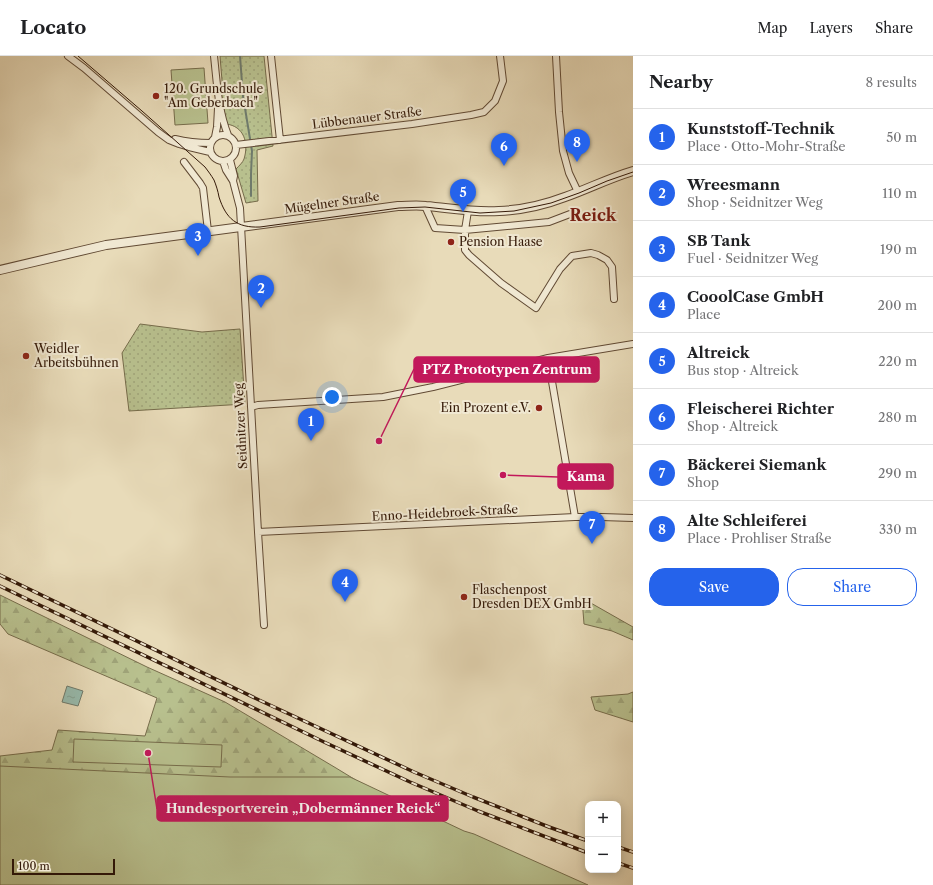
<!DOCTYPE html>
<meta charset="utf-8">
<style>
body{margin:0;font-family:"Libre Caslon Text",serif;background:#f6f6f6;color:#202124}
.controls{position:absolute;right:12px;bottom:12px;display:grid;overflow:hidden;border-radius:8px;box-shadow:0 2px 10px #0003}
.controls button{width:36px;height:36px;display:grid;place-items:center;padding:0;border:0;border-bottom:1px solid #e0e0e0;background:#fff;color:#202124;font:20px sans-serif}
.scale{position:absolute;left:12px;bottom:10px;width:103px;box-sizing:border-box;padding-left:4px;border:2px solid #341908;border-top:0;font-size:11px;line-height:14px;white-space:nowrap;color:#341908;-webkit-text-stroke:3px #f0e8d2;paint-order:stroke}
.you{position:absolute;left:332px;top:341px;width:14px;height:14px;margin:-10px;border:3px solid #fff;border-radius:50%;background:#1a73e8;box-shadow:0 0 0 6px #1a73e833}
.badge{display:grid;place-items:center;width:26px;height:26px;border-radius:50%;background:#2563eb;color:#fff;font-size:13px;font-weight:700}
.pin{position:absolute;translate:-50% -33px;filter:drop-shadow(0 1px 2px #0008)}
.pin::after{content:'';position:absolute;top:21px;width:14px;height:12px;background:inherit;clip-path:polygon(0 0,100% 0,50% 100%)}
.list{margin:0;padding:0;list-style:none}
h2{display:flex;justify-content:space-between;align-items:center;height:52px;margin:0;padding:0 16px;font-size:17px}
h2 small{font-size:13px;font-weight:400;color:#757577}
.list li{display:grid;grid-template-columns:26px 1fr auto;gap:12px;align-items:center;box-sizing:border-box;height:56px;padding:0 16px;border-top:1px solid #e0e0e0}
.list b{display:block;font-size:15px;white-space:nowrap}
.list p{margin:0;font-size:13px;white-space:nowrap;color:#757577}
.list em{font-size:13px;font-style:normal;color:#757577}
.actions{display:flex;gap:8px;padding:12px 16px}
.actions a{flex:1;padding:9px 0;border:1px solid #2563eb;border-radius:16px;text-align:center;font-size:14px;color:#2563eb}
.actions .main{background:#2563eb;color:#fff}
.map{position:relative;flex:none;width:633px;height:829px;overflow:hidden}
header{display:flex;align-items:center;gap:24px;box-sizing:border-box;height:56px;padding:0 20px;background:#fff;border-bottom:1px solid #e0e0e0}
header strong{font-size:19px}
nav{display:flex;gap:22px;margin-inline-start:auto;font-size:14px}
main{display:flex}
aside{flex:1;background:#fff}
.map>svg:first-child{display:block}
.grass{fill:url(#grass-dots);stroke:#766c4b}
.forest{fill:url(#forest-firs);stroke:#766c4b}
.garden{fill:#b8c08e;stroke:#766c4b}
.water{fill:url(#water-ripples);stroke:#6f7a6b}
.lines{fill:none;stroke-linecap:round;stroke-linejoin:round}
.stream{stroke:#6f7a6b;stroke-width:2}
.minor-casing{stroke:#614a34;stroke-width:8}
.tertiary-casing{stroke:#614a34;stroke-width:10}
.minor{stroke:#f0e8d2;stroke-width:6}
.tertiary{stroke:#f0e8d2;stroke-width:8}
.tram{stroke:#341908;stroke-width:1}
.rail-casing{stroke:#341908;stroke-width:3.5}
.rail{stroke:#f0e8d2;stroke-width:2;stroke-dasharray:6;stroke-linecap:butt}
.poi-dot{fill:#8f2418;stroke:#f0e8d2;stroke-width:1.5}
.labels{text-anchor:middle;stroke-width:4;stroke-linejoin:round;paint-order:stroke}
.poi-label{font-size:12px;fill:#341908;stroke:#f0e8d2;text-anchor:start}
.street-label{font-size:12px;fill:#341908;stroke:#f0e8d2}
.district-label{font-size:16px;font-weight:bold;fill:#7a1f14;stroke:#f0e8d2}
.leader{fill:none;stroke:#c2185b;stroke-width:1.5}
.callout-dot{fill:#c2185b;stroke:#f0e8d2;stroke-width:1.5}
.callout{fill:#c2185b;stroke:#c2185b;stroke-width:1.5}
.callout-label{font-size:13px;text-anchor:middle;font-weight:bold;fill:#fff}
</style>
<header>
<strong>Locato</strong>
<nav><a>Map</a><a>Layers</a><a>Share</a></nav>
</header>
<main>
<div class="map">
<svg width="633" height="829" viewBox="0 0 633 829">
<defs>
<pattern id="grass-dots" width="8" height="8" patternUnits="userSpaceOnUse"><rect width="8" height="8" fill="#b8c08e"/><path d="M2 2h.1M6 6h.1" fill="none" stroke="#9fa479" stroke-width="1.8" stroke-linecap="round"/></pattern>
<pattern id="forest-firs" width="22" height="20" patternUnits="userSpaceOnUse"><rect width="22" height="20" fill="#b8c08e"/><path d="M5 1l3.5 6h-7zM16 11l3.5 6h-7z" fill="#9fa479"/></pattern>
<pattern id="water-ripples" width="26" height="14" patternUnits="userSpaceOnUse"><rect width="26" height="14" fill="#97bbad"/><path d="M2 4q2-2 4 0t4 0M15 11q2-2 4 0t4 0" fill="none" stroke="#83a093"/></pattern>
</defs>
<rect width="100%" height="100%" fill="#e8dbb9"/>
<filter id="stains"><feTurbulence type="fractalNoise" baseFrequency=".005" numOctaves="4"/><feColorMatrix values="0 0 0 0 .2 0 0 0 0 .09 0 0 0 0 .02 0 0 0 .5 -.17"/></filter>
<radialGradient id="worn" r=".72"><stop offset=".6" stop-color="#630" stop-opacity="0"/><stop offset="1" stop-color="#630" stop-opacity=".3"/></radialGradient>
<path class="grass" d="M 220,0 L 264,0 L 273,90 L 257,94 L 258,145 L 246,147 L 236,113 C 239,110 243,106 244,103 C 249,87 244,70 226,68 L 221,37 L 223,37 Z
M 140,268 L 202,276 L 240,273 L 245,348 L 129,355 L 122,297 Z"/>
<path class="forest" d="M 0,539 L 147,611 L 225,646 L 336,712 L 377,737 L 0,780 L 0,700 L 52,694 L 58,674 L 145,680 L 157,642 L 8,578 L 0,568 Z
M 582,542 L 633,571 L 633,584 L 612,575 L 584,568 Z
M 633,636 L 633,666 L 595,654 L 591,641 L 628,638 Z"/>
<path class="garden" d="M 204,12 L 208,67 L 175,69 L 171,14 Z
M 74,683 L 222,689 L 221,711 L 73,706 Z
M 0,710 L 230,721 L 350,721 L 464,775 L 474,778 L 588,829 L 0,829 Z"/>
<path class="water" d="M 67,630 L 83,635 L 78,650 L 62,646 Z"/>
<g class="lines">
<path class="stream" d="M 240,0 L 243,40 L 252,95 L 251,118 L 251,140"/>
<defs>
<path id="minor" d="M 68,0 L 84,12 L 158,76 L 169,84 L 179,88 L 189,91 L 210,96
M 214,0 C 217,27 218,54 228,79
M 271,0 L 280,84
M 556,0 L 559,56 L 563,95 L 569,117 L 578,136
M210 92a13 13 0 1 1 26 0a13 13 0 1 1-26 0Z
M 215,81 L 217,71 L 218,52
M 175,83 C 187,86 199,87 211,87
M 236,89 L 412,68 L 471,59 L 484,56 L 495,45 L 503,25 L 500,0
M 230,104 L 234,120 L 233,125
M 223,105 L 226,114 L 233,125 L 240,152 L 258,476 L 264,569
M 184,106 L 200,127 L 203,132 L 208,175
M 425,150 L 435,172 L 465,174 L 549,166 L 570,158
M 468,155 L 465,174 L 465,194 L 469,199 L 501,227 L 536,252 L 560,213 L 572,200 L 591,197 L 598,199 L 607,204 L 612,211 L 614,243
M 548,302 L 575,461
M 251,351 L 258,349 L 383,341 L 433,331 L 548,302 L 633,288
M 258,476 L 575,461 L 601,461 L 633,462"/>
<path id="tertiary" d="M 0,214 L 106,189 L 398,150 C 407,150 417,149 426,150 C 450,152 474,157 499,155 C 521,154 544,149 565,141 C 588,133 609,122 633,115"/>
</defs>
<use href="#minor" class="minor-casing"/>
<use href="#tertiary" class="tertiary-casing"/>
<use href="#minor" class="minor"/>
<use href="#tertiary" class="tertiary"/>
<path class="tram" d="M 78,0 L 142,55 L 205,111 C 208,115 211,119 214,124 C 216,129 218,135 219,141 C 226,163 237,172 260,171 L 399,152 L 425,151 L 480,157 L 514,155 L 551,147 L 579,137 L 607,125 L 633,116"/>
<defs>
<path id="rail" d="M 0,519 L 259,644 L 414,716 L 473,741 L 549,771 L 588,785
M 0,530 L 324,686 L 410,726 L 478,755 L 588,797
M 618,791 L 633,796
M 618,807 L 633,812"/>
</defs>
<use href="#rail" class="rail-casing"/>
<use href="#rail" class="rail"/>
</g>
<g class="poi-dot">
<circle cx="156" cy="40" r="4"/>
<circle cx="451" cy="186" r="4"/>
<circle cx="26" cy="300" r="4"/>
<circle cx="539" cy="352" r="4"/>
<circle cx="464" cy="541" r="4"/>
</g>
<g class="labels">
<g class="poi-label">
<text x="164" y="37">120. Grundschule<tspan x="164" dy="14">"Am Geberbach"</tspan></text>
<text x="459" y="190">Pension Haase</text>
<text x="34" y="297">Weidler<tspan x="34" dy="14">Arbeitsbühnen</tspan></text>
<text x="531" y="356" text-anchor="end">Ein Prozent e.V.</text>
<text x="472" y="538">Flaschenpost<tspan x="472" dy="14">Dresden DEX GmbH</tspan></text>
</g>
<g class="street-label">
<text transform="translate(367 62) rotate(-7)" y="4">Lübbenauer Straße</text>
<text transform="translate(332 147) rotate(-8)" y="4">Mügelner Straße</text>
<text transform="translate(241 370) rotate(-93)" y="4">Seidnitzer Weg</text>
<text transform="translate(445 457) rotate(-3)" y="4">Enno-Heidebroek-Straße</text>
</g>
<g class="district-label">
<text x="593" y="165">Reick</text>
</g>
</g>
<path class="leader" d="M379 385L414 313M503 419L558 421M148 697L157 753"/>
<g class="callout-dot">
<circle cx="379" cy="385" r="4"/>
<circle cx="503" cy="419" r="4"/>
<circle cx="148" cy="697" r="4"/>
</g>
<g class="callout">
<rect x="414" y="301" width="185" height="25" rx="4"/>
<rect x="558" y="408" width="55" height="25" rx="4"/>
<rect x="157" y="740" width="291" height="25" rx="4"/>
</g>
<g class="callout-label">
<text x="507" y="318">PTZ Prototypen Zentrum</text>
<text x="586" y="425">Kama</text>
<text x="303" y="757">Hundesportverein „Dobermänner Reick“</text>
</g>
<rect width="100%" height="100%" filter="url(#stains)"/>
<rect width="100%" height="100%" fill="url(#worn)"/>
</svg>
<div class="controls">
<button>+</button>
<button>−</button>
</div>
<div class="scale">100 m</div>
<div class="you"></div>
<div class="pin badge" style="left:311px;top:385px">1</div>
<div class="pin badge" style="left:261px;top:252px">2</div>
<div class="pin badge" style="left:198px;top:200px">3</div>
<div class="pin badge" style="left:345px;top:546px">4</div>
<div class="pin badge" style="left:463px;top:156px">5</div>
<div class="pin badge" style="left:504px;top:110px">6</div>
<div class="pin badge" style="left:592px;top:488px">7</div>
<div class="pin badge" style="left:577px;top:106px">8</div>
</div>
<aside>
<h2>Nearby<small>8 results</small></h2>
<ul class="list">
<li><span class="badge">1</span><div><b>Kunststoff-Technik</b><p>Place · Otto-Mohr-Straße</p></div><em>50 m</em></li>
<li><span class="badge">2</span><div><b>Wreesmann</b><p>Shop · Seidnitzer Weg</p></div><em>110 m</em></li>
<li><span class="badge">3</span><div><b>SB Tank</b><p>Fuel · Seidnitzer Weg</p></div><em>190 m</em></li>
<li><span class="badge">4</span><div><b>CooolCase GmbH</b><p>Place</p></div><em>200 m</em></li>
<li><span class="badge">5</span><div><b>Altreick</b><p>Bus stop · Altreick</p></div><em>220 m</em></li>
<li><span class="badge">6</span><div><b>Fleischerei Richter</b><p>Shop · Altreick</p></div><em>280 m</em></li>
<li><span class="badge">7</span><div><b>Bäckerei Siemank</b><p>Shop</p></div><em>290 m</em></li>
<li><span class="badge">8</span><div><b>Alte Schleiferei</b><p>Place · Prohliser Straße</p></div><em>330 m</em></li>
</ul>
<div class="actions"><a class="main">Save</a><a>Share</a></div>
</aside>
</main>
